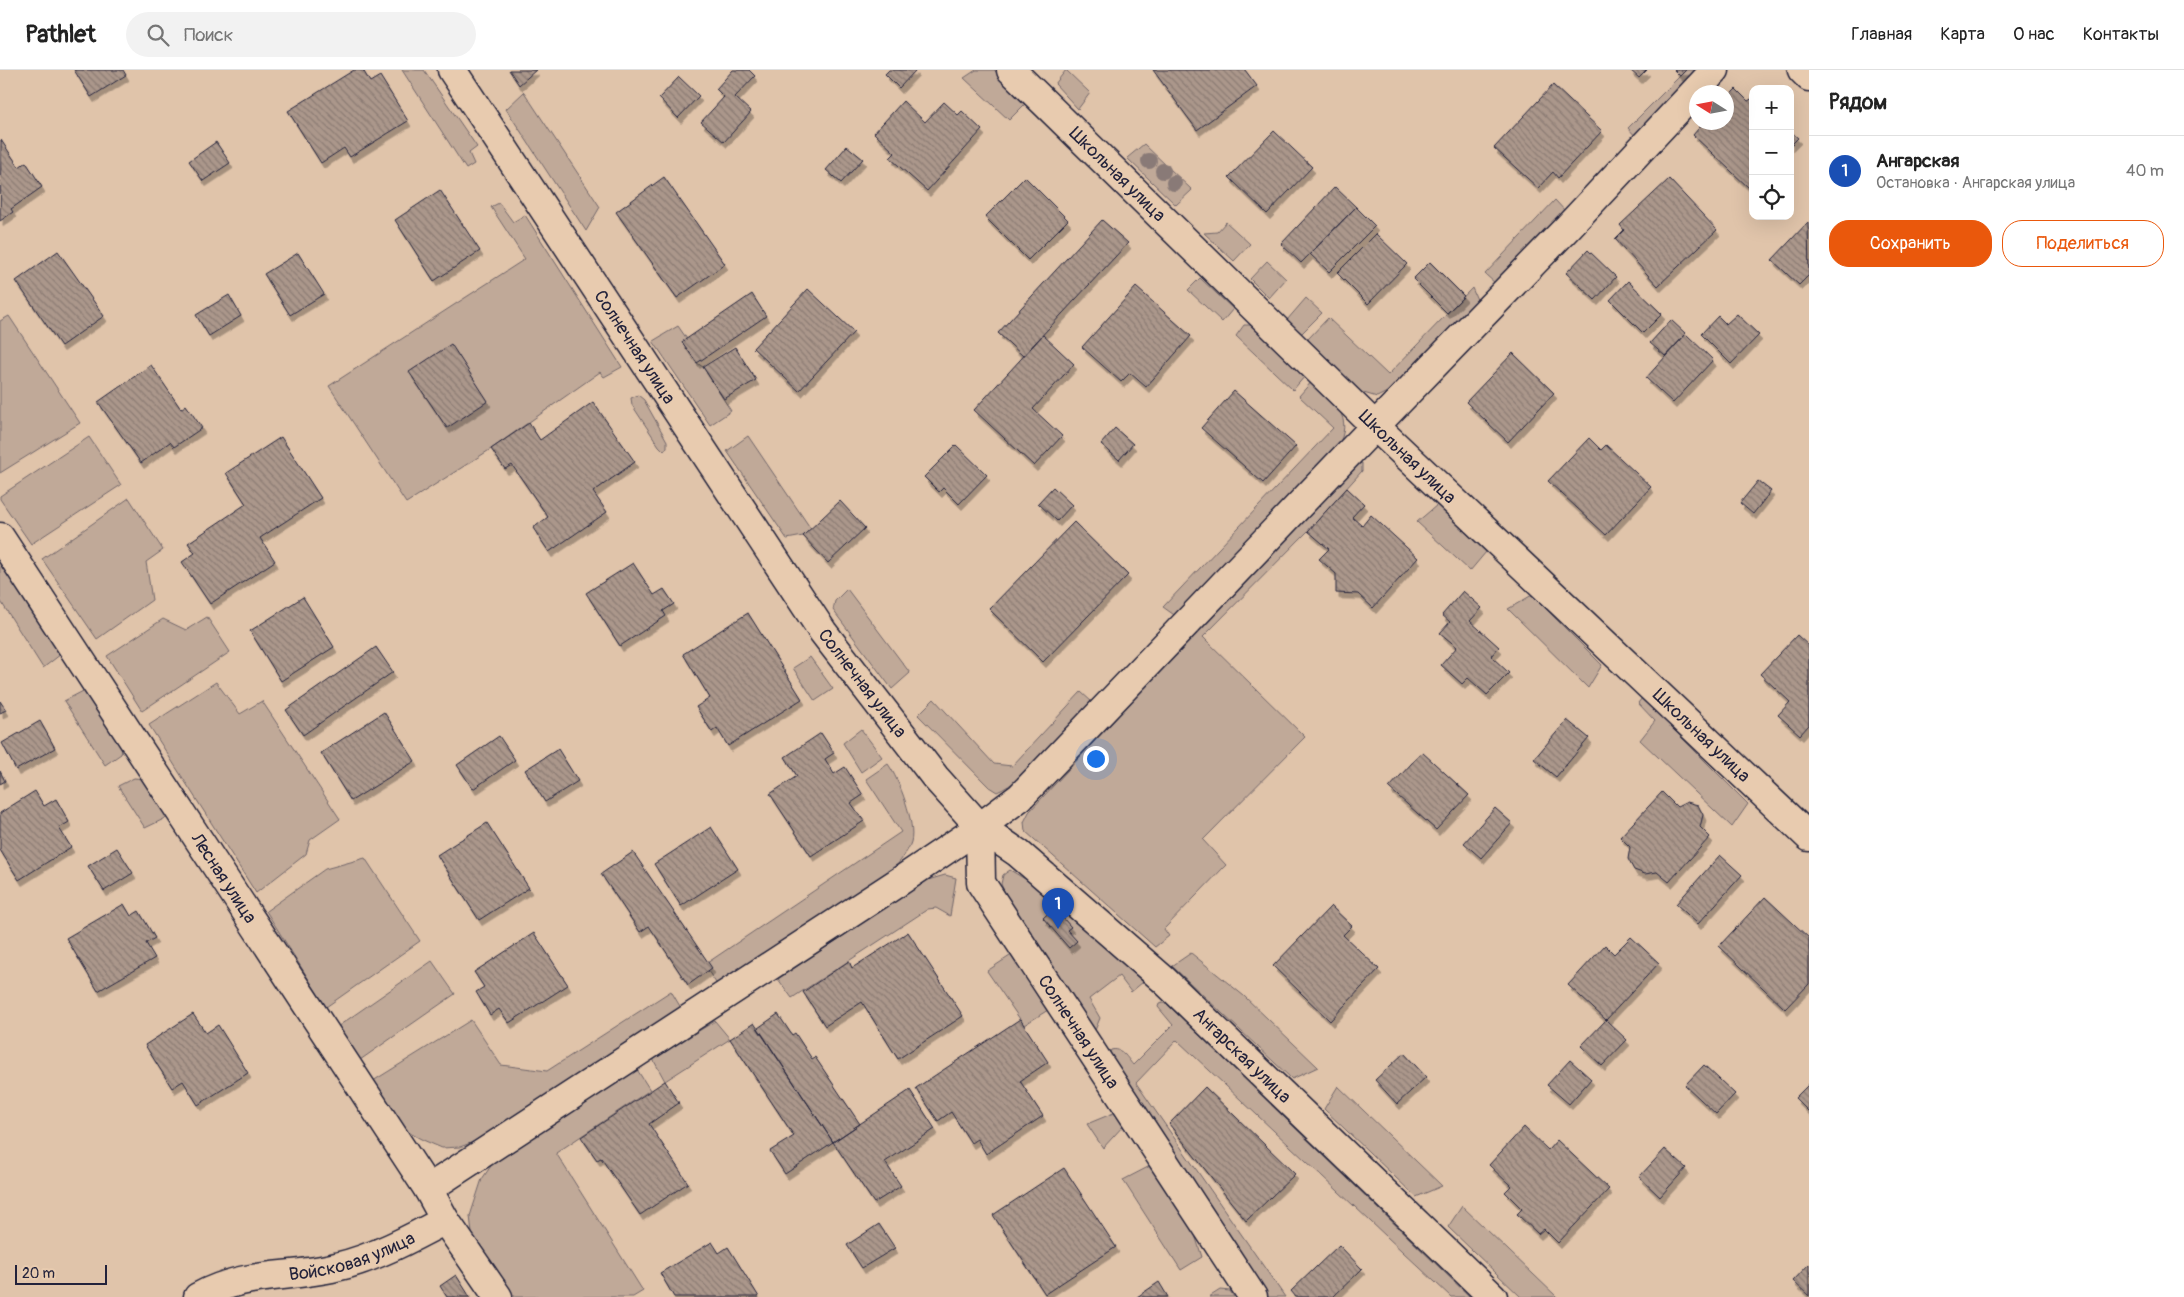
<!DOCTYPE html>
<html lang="ru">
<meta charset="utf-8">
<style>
body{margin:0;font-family:Pangolin,sans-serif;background:#f2f2f2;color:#222}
.controls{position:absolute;right:15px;top:15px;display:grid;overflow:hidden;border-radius:10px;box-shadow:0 5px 20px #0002}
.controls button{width:45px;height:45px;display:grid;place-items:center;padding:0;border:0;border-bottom:1px solid #e0e0e0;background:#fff;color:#222;font:25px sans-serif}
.compass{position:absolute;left:1689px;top:15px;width:45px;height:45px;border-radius:50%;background:#fff;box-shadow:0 5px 20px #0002;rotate:281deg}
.scale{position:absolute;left:15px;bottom:12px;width:92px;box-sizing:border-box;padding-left:5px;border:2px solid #22223b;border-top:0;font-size:14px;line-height:18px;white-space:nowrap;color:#22223b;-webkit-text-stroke:4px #e8cbaf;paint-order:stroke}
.you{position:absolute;left:1095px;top:688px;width:18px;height:18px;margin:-12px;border:4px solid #fff;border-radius:50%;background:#1a73e8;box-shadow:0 0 0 8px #1a73e833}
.badge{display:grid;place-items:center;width:32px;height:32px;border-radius:50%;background:#ea580c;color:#fff;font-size:16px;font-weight:700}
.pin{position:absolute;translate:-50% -41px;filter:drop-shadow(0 1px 2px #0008)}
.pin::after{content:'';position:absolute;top:26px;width:18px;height:15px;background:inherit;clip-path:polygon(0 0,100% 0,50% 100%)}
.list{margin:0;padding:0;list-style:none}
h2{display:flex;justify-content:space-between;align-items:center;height:65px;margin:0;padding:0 20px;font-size:21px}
h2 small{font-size:16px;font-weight:400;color:#767676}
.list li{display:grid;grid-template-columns:32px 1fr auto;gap:15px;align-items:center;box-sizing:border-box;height:70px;padding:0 20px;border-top:1px solid #e0e0e0}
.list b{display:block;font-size:19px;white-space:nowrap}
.list p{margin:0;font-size:16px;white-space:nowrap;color:#767676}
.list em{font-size:16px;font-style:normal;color:#767676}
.actions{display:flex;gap:10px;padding:15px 20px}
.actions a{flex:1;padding:11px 0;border:1px solid #ea580c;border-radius:20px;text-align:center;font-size:18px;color:#ea580c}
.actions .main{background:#ea580c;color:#fff}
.icon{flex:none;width:28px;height:28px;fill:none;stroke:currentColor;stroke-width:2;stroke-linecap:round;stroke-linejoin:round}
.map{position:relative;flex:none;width:1809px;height:1227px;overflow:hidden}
header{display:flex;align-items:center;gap:30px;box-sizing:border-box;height:70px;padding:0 25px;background:#fff;border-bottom:1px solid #e0e0e0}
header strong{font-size:24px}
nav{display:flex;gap:28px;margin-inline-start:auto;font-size:18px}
.search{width:350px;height:45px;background:#f2f2f2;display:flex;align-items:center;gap:12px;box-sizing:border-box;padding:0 18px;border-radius:28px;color:#767676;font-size:19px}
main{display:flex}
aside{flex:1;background:#fff}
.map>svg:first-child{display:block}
.grass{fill:#c0a998;stroke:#71666a}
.building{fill:url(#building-back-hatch);stroke:#22223b;filter:url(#shadow)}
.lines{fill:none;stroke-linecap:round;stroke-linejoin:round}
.minor-casing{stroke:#22223b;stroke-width:31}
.tertiary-casing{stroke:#22223b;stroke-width:31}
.minor{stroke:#e8cbaf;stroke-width:28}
.tertiary{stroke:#e8cbaf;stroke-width:28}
.tree{fill:#897a77}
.labels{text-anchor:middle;stroke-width:4.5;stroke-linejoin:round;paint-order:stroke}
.street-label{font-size:18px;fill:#22223b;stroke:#e8cbaf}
</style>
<header>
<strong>Pathlet</strong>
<div class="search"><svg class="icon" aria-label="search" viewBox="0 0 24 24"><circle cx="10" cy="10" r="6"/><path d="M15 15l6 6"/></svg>Поиск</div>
<nav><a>Главная</a><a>Карта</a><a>О нас</a><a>Контакты</a></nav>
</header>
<main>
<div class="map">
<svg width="1809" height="1227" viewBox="0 0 1809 1227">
<defs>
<pattern id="building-back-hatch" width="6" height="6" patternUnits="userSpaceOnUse" patternTransform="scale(1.25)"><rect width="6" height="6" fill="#ab978b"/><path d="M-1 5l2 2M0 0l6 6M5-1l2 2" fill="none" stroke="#8b7b73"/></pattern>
<filter id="shadow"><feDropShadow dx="3" dy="5.5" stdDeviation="0" flood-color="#0004"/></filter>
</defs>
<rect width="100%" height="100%" fill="#e0c4aa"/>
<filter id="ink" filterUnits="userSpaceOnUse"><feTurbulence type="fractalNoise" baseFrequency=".02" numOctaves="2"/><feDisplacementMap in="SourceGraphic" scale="10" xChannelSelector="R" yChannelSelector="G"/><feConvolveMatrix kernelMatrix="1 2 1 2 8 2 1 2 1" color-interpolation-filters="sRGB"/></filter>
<g filter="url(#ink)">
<path class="grass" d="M 402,0 L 424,0 L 477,77 L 469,83 L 474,94 L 466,99 Z
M 976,0 L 994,0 L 1027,32 L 1009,50 L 964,8 Z
M 1066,0 L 1090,23 L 1078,39 L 1055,14 Z
M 1686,0 L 1704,0 L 1637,68 L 1628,58 Z
M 524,22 L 600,137 L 586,161 L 506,39 Z
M 1144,74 L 1192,120 L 1176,135 L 1127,88 Z
M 1555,130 L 1566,142 L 1496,214 L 1485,204 Z
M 499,133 L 513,152 L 525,145 L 622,297 L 604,307 L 600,302 L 491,379 L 406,433 L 329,316 L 525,189 L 491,137 Z
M 1226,152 L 1250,174 L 1234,191 L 1204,163 L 1217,162 Z
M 1267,191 L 1286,209 L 1269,228 L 1250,209 Z
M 1200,208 L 1233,239 L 1222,252 L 1188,220 Z
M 1472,218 L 1478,232 L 1387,322 L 1377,327 L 1357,321 L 1311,275 L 1308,269 L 1328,248 L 1388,305 Z
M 1306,228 L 1322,243 L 1301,264 L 1287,250 Z
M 9,246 L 80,353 L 0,403 L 0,251 Z
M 1244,255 L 1254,255 L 1305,306 L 1293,320 L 1236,266 Z
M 678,256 L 687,269 L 682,272 L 697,293 L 703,297 L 731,341 L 710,355 L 653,271 Z
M 1313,310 C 1334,332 1355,347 1337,378 L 1177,547 L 1163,537 L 1333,358 L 1299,326 Z
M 638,325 L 644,330 L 667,371 L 667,377 L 664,381 L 659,376 L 632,335 L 631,328 Z
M 748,366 L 811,459 L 803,466 L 787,469 L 727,381 Z
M 89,367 L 121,415 L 31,474 L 0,429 L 0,426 Z
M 1362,393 L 1362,401 L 1308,461 L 1203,567 L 1305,667 L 1203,770 L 1226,795 L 1164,859 L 1169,866 L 1155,877 L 1025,761 L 1024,752 L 1029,742 L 1196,562 L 1356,395 Z
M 129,428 L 163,480 L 146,492 L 152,530 L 97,569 L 42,489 Z
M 1437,435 L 1486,482 L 1470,501 L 1417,452 Z
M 0,483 L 65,581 L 43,598 L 0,530 Z
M 847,519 L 910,603 L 892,619 L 833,540 L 835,531 Z
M 1532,525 L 1602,595 L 1588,618 L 1508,539 Z
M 207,547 L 230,582 L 142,641 L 107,586 L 163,549 L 186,560 Z
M 810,587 L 833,619 L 815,631 L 793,598 Z
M 216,612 L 240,644 L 262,631 L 340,749 L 310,770 L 306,784 L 256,823 L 149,655 Z
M 89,618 L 124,672 L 121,684 L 105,695 L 64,631 Z
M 1081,622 L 1092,632 C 1069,657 1027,710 997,722 L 989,717 L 918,645 L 934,629 L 994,694 L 1012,696 Z
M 1642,628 L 1748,734 L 1732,757 L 1640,670 L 1655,651 L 1638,633 Z
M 861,659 L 882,687 L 861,702 L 843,673 Z
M 888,694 C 899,709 916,754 911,772 C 908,781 902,789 896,796 L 718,916 L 708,901 L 707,893 L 901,762 L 866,709 Z
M 134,708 L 147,709 L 168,747 L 145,758 L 118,716 Z
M 365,788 L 420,871 L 326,937 L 266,841 L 325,799 Z
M 1010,800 L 1040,818 L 1143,912 L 1131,922 L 1119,906 L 1089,929 L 1100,948 L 1094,963 L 1011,837 L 1001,814 L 1003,805 Z
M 945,805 L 956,808 L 950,846 L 936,838 L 928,839 L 792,928 L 778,909 L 928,810 Z
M 1191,883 L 1244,926 L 1318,997 L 1292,1009 L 1172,896 Z
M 1013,884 L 1048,940 L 1024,955 L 987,901 Z
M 432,891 L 455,924 L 360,990 L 337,957 Z
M 671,921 L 681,938 L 481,1069 L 460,1077 L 442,1078 L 423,1070 L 406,1061 L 373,1011 L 471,950 L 501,995 L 547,1001 Z
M 1163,933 L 1167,934 L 1470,1227 L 1451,1227 L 1177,970 L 1136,1013 L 1285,1227 L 1265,1227 L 1109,984 L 1111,980 C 1122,977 1127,988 1133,995 L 1173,955 L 1158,937 L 1159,934 Z
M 715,951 L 730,969 L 665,1011 L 653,989 Z
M 636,998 L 650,1020 L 556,1083 L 643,1221 L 633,1227 L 515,1227 L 472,1163 L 470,1146 L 482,1109 L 495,1090 Z
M 1338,1016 L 1442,1116 L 1416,1127 L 1324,1039 Z
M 1116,1042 L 1124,1055 L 1103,1078 L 1087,1054 Z
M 1150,1096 L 1194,1162 L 1202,1187 L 1181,1200 L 1123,1110 Z
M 1462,1136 L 1557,1227 L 1521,1227 L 1448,1157 Z
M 1220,1220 L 1230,1221 L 1234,1227 L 1209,1227 Z"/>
<path class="building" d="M 74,0 L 123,0 L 126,5 L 91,27 Z
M 354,0 L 363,0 L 370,12 L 380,6 L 408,51 L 350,87 L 344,78 L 321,93 L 288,41 Z
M 509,0 L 536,0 L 519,15 Z
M 733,0 L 749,0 L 755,6 L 735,27 L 751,42 L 724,72 L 701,52 L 724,27 L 716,19 Z
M 889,0 L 916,0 L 899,18 L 885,4 Z
M 1153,0 L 1245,0 L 1257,16 L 1197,60 Z
M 1630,0 L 1647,0 L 1639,8 Z
M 1674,0 L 1686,0 L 1680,6 Z
M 679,7 L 699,26 L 678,48 L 659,28 Z
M 1553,15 L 1602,61 L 1558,108 L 1553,102 L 1538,118 L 1494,78 Z
M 1736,19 L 1748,31 L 1753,28 L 1753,116 L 1750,119 L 1693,65 L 1704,52 L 1726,52 L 1726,29 Z
M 903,31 L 925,52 L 944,32 L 958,45 L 962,41 L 982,60 L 927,121 L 890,88 L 895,83 L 874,63 Z
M 1274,61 L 1312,97 L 1267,144 L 1229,107 Z
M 1790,61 L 1798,68 L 1790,76 Z
M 1,70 L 19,97 L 26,92 L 42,117 L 11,139 L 13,142 L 0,151 Z
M 216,72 L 230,93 L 203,111 L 189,91 Z
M 847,76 L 863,89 L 841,113 L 826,100 Z
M 664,107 L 725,194 L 677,228 L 616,142 Z
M 1025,107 L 1068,150 L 1028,190 L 985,147 Z
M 1669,109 L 1717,160 L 1658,216 L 1615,169 L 1624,160 L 1620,155 Z
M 1335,117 L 1356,137 L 1301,193 L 1281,174 Z
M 440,120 L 480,181 L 434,211 L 395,150 Z
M 1356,137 L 1375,156 L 1329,202 L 1310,184 Z
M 1102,150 L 1128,173 L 1023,286 L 998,263 Z
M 1808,152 L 1809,205 L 1799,215 L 1772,190 Z
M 1376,164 L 1407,194 L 1368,234 L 1337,203 Z
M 1588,180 L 1616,207 L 1595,230 L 1566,203 Z
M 58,181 L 104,246 L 61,276 L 16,211 Z
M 298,183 L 324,224 L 290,245 L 264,204 Z
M 1430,192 L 1464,226 L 1447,243 L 1413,209 Z
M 1628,211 L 1662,244 L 1643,263 L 1610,230 Z
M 1136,217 L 1191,266 L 1146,317 L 1130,303 L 1121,312 L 1082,277 Z
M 808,219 L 854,262 L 799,321 L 753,278 Z
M 752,224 L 766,246 L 697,293 L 682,272 Z
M 229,225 L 241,246 L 209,266 L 196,245 Z
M 1737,244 L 1759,265 L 1731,294 L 1701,264 L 1718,246 L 1726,254 Z
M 1671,250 L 1686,264 L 1665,286 L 1650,273 Z
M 1686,264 L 1713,290 L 1673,333 L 1646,308 Z
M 1043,265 L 1074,294 L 1033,339 L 1062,366 L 1034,396 L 974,340 Z
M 451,274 L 488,331 L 447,358 L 409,302 Z
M 735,277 L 756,310 L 724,329 L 703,297 Z
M 1513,283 L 1554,323 L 1508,372 L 1466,332 Z
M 151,295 L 181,339 L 186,335 L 202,358 L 174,377 L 170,372 L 141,393 L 98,332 Z
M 1234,321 L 1296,376 L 1263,413 L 1201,358 Z
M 593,332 L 635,392 L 593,422 L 607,442 L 549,482 L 533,458 L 548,447 L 512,395 L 505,399 L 491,379 L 529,353 L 540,370 Z
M 1115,358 L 1133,374 L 1119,390 L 1101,374 Z
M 281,367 L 321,428 L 260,468 L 275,491 L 210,534 L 182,492 L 195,483 L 188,473 L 246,434 L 226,403 Z
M 1589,368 L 1601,380 L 1606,375 L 1651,417 L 1606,465 L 1548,411 Z
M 956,375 L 987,405 L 959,434 L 943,418 L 939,422 L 924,407 Z
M 1758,411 L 1771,421 L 1753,444 L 1740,433 Z
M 1053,417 L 1072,435 L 1057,451 L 1038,433 Z
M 1347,418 L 1364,434 L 1352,447 L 1362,456 L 1371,445 L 1418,488 L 1373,538 L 1358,524 L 1336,523 L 1336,504 L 1319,489 L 1329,479 L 1308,461 Z
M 840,431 L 865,458 L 828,493 L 803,466 Z
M 1074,452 L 1128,505 L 1043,592 L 989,539 Z
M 633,493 L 654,525 L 664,519 L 674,534 L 663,541 L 666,546 L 620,576 L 586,523 Z
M 1463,521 L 1482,538 L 1470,551 L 1499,577 L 1491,586 L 1509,603 L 1487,625 L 1468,608 L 1462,614 L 1441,595 L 1457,577 L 1440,563 L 1450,552 L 1442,545 Z
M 303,527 L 334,577 L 281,611 L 250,561 Z
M 748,543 L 802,629 L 728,676 L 717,658 L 712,662 L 696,637 L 710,628 L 683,584 Z
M 1797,565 L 1809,576 L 1809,655 L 1800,665 L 1778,645 L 1790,632 L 1760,604 Z
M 376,577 L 393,602 L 303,665 L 286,640 Z
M 0,631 L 6,640 L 0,643 Z
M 384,642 L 415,691 L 351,731 L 321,683 Z
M 1567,650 L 1589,668 L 1556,707 L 1534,689 Z
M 40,651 L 55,678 L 16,700 L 2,673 Z
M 821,663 L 834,683 L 825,689 L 834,704 L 845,697 L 863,725 L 851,733 L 864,751 L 811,786 L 770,724 L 797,706 L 785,687 Z
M 499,666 L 515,690 L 473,719 L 457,695 Z
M 558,679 L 578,711 L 545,732 L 525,700 Z
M 1422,682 L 1469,725 L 1436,760 L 1389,718 Z
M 0,701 L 5,711 L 0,714 Z
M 35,721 L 44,736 L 56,729 L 69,752 L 59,758 L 71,777 L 19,810 L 0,780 L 0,743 Z
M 1662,722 L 1677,737 L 1687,732 L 1698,735 L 1703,745 L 1700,757 L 1710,767 L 1669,812 L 1657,802 L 1645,804 L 1634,800 L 1628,789 L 1630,777 L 1620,767 Z
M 1495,738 L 1512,753 L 1481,788 L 1464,773 Z
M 487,753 L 529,818 L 479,850 L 437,785 Z
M 711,757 L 738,799 L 681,836 L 654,794 Z
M 117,778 L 133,803 L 104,821 L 88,796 Z
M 633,782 L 712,898 L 688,915 L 649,856 L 640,862 L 601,804 Z
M 1720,785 L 1742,805 L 1698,854 L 1676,834 Z
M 1765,827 L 1809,868 L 1809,914 L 1785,939 L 1719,876 Z
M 124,834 L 131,846 L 139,841 L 155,868 L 146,873 L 155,888 L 98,921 L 66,868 Z
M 1331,836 L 1352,856 L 1343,865 L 1379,899 L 1330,951 L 1273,896 Z
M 1054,838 L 1071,857 L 1067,860 L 1077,871 L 1069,878 L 1043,848 Z
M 908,862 L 963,946 L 898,989 L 862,932 L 825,956 L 803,922 L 849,891 L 852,898 Z
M 534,863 L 568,915 L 509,953 L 499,939 L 490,945 L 476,922 L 484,917 L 474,902 Z
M 1631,867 L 1659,893 L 1606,950 L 1568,915 L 1605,875 L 1614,884 Z
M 193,944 L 206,963 L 218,955 L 248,1003 L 198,1035 L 183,1011 L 172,1018 L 145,975 Z
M 778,944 L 792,965 L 795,963 L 812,989 L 815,987 L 860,1054 L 833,1072 L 758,958 Z
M 1020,949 L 1048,992 L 1020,1011 L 1043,1046 L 986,1084 L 977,1069 L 971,1073 L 951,1042 L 938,1051 L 916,1018 Z
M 1606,950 L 1627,970 L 1602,996 L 1581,976 Z
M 754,953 L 833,1072 L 785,1104 L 770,1081 L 794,1066 L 730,969 Z
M 1404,983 L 1426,1007 L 1397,1034 L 1375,1010 Z
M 1570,990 L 1591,1009 L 1569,1034 L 1547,1015 Z
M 1704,995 L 1735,1024 L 1716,1044 L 1685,1015 Z
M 665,1011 L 679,1033 L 649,1054 L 688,1113 L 640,1145 L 601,1088 L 597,1090 L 581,1067 Z
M 1809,1014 L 1809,1042 L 1795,1028 Z
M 1205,1017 L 1295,1104 L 1246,1151 L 1169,1054 Z
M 910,1020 L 935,1059 L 885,1092 L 901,1116 L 874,1133 L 833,1072 Z
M 1524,1057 L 1548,1080 L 1557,1070 L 1609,1119 L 1558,1173 L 1544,1159 L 1538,1164 L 1517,1144 L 1522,1139 L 1505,1122 L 1511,1116 L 1489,1095 Z
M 1665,1079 L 1686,1098 L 1660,1127 L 1639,1107 Z
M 1064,1098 L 1116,1177 L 1045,1224 L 993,1145 Z
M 879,1154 L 895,1178 L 862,1198 L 847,1175 Z
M 712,1172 L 719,1183 L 728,1177 L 759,1227 L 674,1227 L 660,1203 Z
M 1339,1175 L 1362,1199 L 1333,1227 L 1296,1227 L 1291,1221 Z
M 1809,1194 L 1809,1226 L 1793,1211 Z
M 456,1205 L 470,1227 L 447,1227 L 440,1216 Z
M 1159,1212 L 1168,1227 L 1137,1227 Z"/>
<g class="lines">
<defs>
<g id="minor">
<path id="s1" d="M 1011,0 L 1375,356 L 1809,767"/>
<path d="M 1802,0 L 1809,7"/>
<path id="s2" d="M 0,467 L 428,1119 L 445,1150 L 498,1227"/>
<path id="s3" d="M 980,757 L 981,813 L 1253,1227"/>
<path d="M 428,1119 L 900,811 L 980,757 L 1020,727 L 1375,356 L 1569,156 L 1715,0"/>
<path id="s4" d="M 198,1227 C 245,1201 287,1209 336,1197 C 372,1189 412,1168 445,1150"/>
</g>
<g id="tertiary">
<path id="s5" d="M 452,0 L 823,562 L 935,707 L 980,757 L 1018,783 L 1164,910 L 1493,1227"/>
</g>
</defs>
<use href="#minor" class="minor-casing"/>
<use href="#tertiary" class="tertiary-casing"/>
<use href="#minor" class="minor"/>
<use href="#tertiary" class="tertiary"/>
</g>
<g class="tree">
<circle cx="1149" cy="91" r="8"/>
<circle cx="1163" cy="101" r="8"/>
<circle cx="1174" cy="113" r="8"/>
</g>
</g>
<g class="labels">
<g class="street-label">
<text dy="6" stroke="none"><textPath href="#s1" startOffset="149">Школьная улица</textPath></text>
<text dy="6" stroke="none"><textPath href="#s5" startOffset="332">Солнечная улица</textPath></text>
<text dy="6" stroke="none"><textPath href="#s1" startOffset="554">Школьная улица</textPath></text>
<text dy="6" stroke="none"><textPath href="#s5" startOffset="738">Солнечная улица</textPath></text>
<text dy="6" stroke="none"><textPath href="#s1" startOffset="959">Школьная улица</textPath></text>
<text dy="6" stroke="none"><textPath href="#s2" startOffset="408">Лесная улица</textPath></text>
<text dy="6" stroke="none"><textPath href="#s3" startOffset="234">Солнечная улица</textPath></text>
<text dy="6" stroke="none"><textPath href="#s5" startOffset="1272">Ангарская улица</textPath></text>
<text dy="6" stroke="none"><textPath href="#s4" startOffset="160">Войсковая улица</textPath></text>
</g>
</g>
</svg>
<div class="controls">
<button>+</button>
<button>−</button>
<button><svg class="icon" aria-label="locate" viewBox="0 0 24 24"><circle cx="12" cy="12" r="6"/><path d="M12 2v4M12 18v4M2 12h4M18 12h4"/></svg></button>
</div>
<svg class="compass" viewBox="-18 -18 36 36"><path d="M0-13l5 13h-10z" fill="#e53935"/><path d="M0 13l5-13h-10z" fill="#767676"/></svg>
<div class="scale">20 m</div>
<div class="you"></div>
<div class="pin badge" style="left:1058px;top:859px;background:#1a4fb4">1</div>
</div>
<aside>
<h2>Рядом<small></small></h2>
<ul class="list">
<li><span class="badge" style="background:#1a4fb4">1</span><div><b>Ангарская</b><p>Остановка · Ангарская улица</p></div><em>40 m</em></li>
</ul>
<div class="actions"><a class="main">Сохранить</a><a>Поделиться</a></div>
</aside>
</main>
